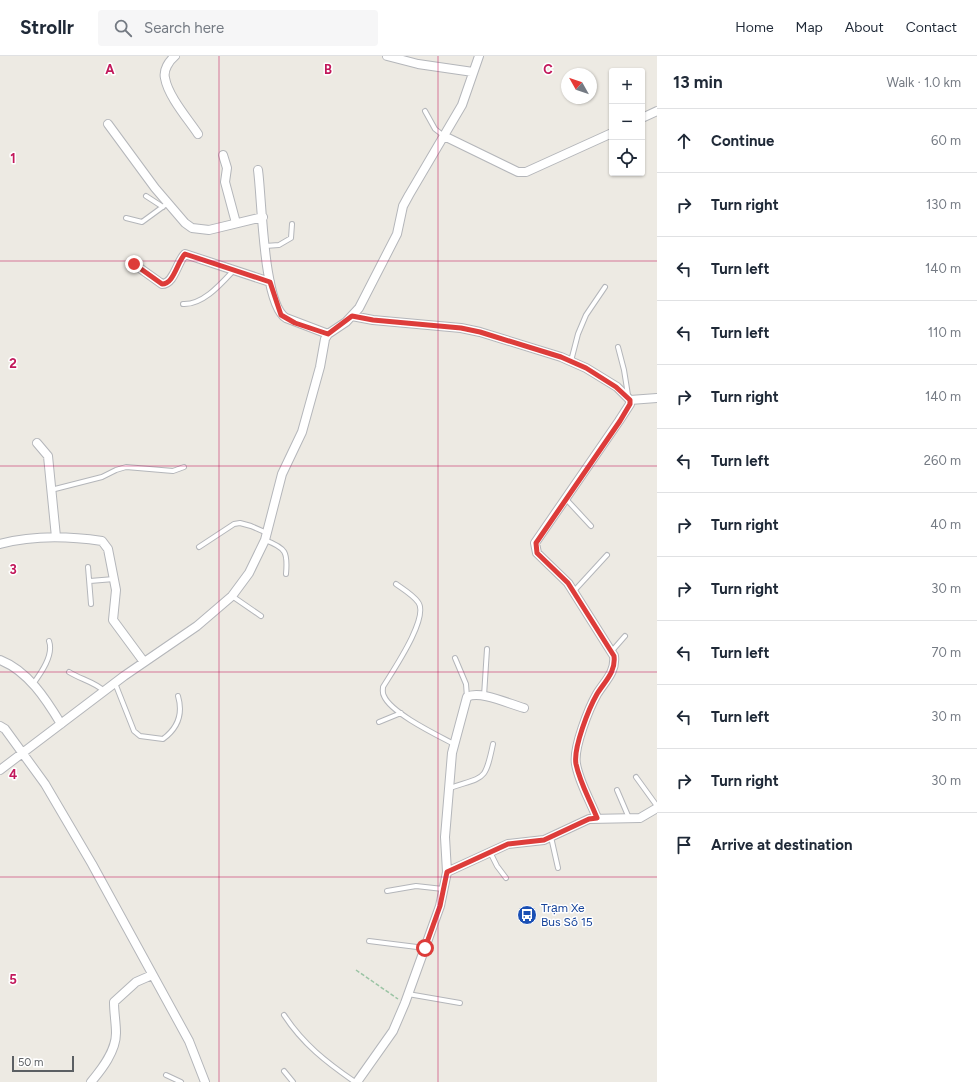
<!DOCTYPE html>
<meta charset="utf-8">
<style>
body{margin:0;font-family:Figtree,sans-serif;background:#f6f6f7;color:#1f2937}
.controls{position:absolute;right:12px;top:12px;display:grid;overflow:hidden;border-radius:4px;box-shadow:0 1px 3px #0004}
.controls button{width:36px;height:36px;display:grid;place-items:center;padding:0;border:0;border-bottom:1px solid #e0e1e3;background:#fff;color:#1f2937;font:20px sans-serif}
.compass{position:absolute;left:561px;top:12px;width:36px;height:36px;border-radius:50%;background:#fff;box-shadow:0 1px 3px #0004;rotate:310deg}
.scale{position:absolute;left:12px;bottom:10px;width:62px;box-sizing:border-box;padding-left:4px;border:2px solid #5b5f63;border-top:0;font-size:11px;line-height:14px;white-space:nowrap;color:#5b5f63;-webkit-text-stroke:3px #fff;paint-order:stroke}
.stop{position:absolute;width:12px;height:12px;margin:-9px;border:3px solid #dd3c3a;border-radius:50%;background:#fff}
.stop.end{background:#dd3c3a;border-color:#fff;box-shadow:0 1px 4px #0008}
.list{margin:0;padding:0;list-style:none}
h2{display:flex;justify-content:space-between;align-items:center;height:52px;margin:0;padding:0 16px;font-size:17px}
h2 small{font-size:13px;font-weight:400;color:#747a83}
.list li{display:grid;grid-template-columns:26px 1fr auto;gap:12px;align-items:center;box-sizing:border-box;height:64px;padding:0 16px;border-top:1px solid #e0e1e3}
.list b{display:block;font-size:15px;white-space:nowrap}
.list em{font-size:13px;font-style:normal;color:#747a83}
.icon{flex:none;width:22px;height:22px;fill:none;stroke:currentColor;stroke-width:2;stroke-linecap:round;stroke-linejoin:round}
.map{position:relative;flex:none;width:657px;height:1026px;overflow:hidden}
header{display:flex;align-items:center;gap:24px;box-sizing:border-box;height:56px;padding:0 20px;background:#fff;border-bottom:1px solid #e0e1e3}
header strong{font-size:19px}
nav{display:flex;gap:22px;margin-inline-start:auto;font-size:14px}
.search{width:280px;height:36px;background:#f6f6f7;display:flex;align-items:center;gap:10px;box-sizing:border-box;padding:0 14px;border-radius:4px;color:#747a83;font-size:15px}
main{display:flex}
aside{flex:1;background:#fff}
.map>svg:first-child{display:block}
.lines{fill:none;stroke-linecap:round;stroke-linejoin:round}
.service-casing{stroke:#b4b6ba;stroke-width:6}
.minor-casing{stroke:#b4b6ba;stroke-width:10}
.path{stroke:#9bc4a4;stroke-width:1.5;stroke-dasharray:4 2;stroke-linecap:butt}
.service{stroke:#fff;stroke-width:4}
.minor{stroke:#fff;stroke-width:8}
.route{stroke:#dd3c3a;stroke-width:5}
.grid{fill:none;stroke:#c2185b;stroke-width:1;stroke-opacity:0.55}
.labels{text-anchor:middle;stroke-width:3;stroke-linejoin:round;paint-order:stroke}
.transit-label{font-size:12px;fill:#164399;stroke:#fff;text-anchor:start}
.grid-label{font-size:13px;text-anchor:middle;font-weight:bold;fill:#c2185b;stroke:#fff;stroke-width:3;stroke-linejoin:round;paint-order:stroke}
</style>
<header>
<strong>Strollr</strong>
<div class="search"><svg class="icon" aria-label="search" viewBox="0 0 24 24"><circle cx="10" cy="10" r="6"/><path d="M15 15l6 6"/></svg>Search here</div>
<nav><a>Home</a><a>Map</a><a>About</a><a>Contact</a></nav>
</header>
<main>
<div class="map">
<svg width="657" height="1026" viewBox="0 0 657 1026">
<rect width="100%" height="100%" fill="#edeae3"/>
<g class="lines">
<defs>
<path id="service" d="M 425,55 L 435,73 L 444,80
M 146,140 L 163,151
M 126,162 L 142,166 L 168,147
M 265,190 L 279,189 L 291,182 L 292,168
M 183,248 C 203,249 221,228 234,214
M 618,291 L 624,314 L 628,339
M 571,305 L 578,278 L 586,259 L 605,231
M 51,434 L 102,421 L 116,414 L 126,411 L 173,415 L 184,411
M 566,443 L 591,470
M 265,484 C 286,492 288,496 286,518
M 199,491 L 234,468 L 240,467 L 251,470 L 267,477
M 88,511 L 91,548
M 90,525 L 114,523
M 396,528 C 403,533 413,539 418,546 C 430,561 392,616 383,631 C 383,634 382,637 384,640 C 391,657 437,679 454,688
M 574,535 L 607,499
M 232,540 L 261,560
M 611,596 L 625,580
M 455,602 L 466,628 L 467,641
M 69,616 C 80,623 95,626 104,635
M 115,627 L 134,675 L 140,680 L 163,683 C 178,672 183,657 178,640
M 33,628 C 41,617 54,599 49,585
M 484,640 L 487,593
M 379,666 L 401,657
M 636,721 L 657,750
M 450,732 C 485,720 485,726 493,688
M 617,734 L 629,762
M 551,781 L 558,812
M 490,796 L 497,810 L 506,822
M 387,835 L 416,830 L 443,833
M 369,885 L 425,892
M 408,938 L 460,947
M 284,959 C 303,988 326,1006 355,1026
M 284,1015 L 293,1026
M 166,1019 L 181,1026"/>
<path id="minor" d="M 175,0 C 169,5 163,14 165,22 C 168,40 188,63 198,78
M 387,0 L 418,8 L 473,16
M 642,62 L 657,55
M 108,68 L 155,132 L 185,167 L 192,172 L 209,174 L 263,161
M 444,80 L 518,116 L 526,116 L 612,77
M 223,99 L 227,112 L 225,126 L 236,167
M 258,114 C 262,142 263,249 286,262 L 328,278
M 134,208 L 162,228 C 174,228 177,206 185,198 L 270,226
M 352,260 L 373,264 L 461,272 L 480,276 L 561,301 L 586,312 L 617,331 L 630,344 L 630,348 L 619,365 L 535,487 L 537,497 L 568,527 L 614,600 C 616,616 605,625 597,638 C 589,652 573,692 576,708 C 579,726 590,744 597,762
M 630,344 L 657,342
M 37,387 L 48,400 L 56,481
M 0,488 C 33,479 68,480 102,485 L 108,493 L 116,534 L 113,564 L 144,606
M 0,604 C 28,615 46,643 61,668
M 0,670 L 5,673 L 45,728 L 92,808 L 189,985 L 205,1026
M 0,714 L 124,620 L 197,570 L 232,540 L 249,517 L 265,484 L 282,418 L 302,376 L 320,311 L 325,283 L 328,278 L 346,266 L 359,252 L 397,178 L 403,150 L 409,139 L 462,49 L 479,0
M 447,816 L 508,788 L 544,784 L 589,763 L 640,762 L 657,752
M 91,1026 C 102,1013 116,995 116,977 C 116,967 114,957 114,946 L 136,926 L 152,919
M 357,1026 L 393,975 L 405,947 L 440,850 L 447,816 L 445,781 L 452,697 L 467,641 C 480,634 509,648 524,652"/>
</defs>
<use href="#service" class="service-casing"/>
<use href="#minor" class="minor-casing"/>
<path class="path" d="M 356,914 L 398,943"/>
<use href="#service" class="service"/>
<use href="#minor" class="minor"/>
</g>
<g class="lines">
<path class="route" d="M 134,208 L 162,228 C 174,228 177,206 185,198 L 270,226 L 281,259 L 295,267 L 328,278 L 352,260 L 373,264 L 461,272 L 480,276 L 561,301 L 586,312 L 616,331 L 630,344 L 630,348 L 620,365 L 536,487 L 537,497 L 568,527 L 614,600 C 616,616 605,625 597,638 C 589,652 573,692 576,708 C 580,727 590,744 597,762 L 589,763 L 544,784 L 508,788 L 447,816 L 440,850 L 425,892"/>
</g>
<path class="grid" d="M 219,0 L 219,1026M 438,0 L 438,1026M 0,205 L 657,205M 0,410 L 657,410M 0,616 L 657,616M 0,821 L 657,821"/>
<defs>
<symbol id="bus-disc" viewBox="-11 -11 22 22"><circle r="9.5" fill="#1a4fb4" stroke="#fff"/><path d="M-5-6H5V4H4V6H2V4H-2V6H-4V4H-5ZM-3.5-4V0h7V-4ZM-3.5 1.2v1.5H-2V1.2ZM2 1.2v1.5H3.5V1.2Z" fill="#fff"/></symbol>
</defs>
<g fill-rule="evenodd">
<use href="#bus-disc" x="516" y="848" width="22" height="22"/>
</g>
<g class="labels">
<g class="transit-label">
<text x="541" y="856">Trạm Xe<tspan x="541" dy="14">Bus Số 15</tspan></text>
</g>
</g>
<g class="grid-label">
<text x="110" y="18">A</text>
<text x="328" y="18">B</text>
<text x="548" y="18">C</text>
<text x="13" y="107">1</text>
<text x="13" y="312">2</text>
<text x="13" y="518">3</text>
<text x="13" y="723">4</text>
<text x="13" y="928">5</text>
</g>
</svg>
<div class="controls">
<button>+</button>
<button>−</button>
<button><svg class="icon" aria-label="locate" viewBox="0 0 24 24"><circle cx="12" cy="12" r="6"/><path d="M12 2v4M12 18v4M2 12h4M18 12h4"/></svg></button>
</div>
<svg class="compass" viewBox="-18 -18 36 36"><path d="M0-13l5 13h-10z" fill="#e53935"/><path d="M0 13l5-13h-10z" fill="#747a83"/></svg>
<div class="scale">50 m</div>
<div class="stop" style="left:425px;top:892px"></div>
<div class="stop end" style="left:134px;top:208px"></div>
</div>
<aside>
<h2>13 min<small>Walk · 1.0 km</small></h2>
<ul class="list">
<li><svg class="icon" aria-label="ahead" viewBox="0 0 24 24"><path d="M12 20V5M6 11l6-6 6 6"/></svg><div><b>Continue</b></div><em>60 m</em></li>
<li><svg class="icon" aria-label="right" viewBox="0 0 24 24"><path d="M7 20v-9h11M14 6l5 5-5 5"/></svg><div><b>Turn right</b></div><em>130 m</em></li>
<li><svg class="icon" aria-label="left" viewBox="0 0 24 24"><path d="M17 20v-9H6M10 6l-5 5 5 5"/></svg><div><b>Turn left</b></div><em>140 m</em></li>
<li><svg class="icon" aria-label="left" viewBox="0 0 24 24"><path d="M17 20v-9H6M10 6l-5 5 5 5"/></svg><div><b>Turn left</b></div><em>110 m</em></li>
<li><svg class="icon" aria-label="right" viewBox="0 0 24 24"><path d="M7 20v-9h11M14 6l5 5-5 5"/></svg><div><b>Turn right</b></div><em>140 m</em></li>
<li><svg class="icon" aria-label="left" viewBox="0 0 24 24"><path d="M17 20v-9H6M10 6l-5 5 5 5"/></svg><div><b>Turn left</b></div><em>260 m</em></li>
<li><svg class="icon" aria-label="right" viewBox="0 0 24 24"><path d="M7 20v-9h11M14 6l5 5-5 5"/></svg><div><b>Turn right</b></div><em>40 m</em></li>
<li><svg class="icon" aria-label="right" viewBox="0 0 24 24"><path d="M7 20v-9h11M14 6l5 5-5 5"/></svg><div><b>Turn right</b></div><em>30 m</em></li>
<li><svg class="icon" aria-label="left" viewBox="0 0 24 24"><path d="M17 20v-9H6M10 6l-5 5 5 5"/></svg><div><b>Turn left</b></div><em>70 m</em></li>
<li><svg class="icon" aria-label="left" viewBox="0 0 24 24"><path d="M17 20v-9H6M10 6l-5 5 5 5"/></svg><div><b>Turn left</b></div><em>30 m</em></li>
<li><svg class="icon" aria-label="right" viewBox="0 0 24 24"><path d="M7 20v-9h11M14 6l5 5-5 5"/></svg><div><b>Turn right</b></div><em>30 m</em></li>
<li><svg class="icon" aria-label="arrive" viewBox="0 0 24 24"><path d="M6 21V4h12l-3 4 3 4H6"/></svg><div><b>Arrive at destination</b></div></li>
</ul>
</aside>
</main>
